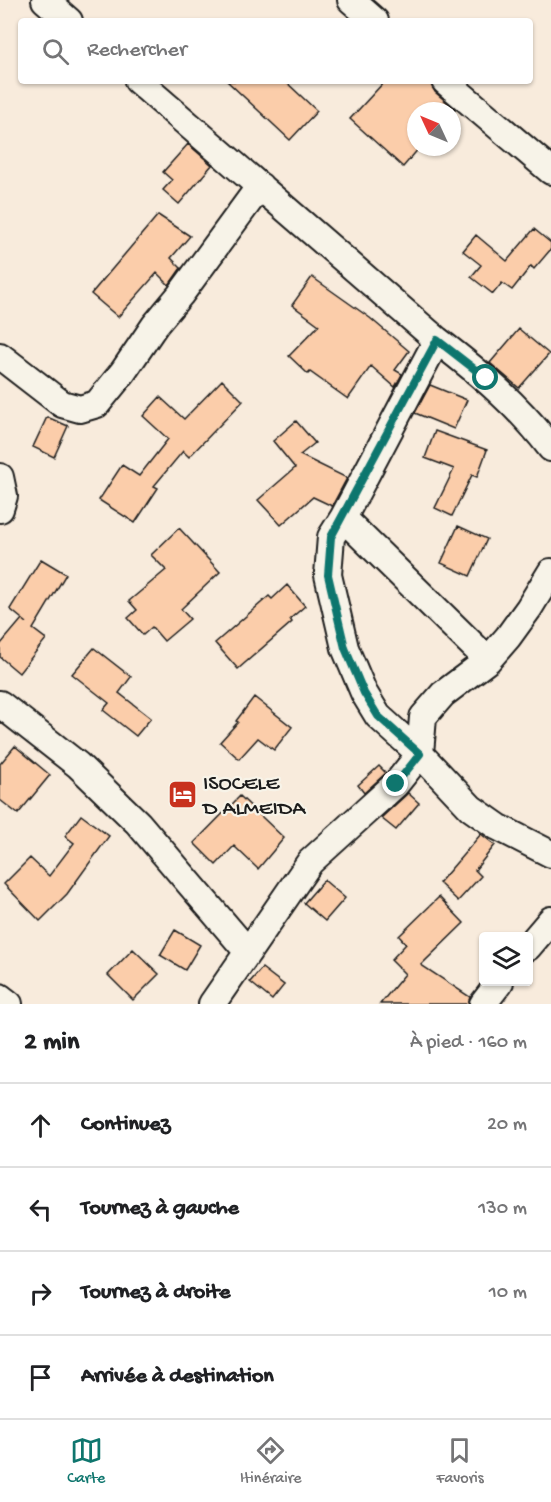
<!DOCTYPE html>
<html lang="fr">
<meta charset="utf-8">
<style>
body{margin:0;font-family:"Gochi Hand",sans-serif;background:#f2f2f2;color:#202124}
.controls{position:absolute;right:18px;bottom:18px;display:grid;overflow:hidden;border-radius:6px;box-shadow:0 2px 4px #0004}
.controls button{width:54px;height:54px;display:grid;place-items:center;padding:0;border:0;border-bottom:2px solid #e0e0e0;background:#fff;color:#202124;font:30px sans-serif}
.compass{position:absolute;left:407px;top:102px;width:54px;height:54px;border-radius:50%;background:#fff;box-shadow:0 2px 4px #0004;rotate:314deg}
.stop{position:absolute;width:18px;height:18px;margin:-14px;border:4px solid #0f766e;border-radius:50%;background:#fff}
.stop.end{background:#0f766e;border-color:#fff;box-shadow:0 2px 6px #0008}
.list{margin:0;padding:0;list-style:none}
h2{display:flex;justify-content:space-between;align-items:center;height:78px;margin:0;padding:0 24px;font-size:26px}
h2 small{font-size:20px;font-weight:400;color:#757577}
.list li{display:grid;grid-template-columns:39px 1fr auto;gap:18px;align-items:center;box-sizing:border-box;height:84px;padding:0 24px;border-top:2px solid #e0e0e0}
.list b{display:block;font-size:22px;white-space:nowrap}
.list em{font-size:20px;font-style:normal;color:#757577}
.icon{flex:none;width:33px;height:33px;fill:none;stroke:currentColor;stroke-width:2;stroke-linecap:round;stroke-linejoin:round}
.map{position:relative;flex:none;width:551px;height:1004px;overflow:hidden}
.search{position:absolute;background:#fff;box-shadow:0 2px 4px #0004;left:18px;right:18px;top:18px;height:66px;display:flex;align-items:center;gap:15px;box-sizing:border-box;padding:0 21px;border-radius:6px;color:#757577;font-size:22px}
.sheet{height:414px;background:#fff}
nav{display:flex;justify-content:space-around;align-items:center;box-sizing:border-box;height:84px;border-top:2px solid #e0e0e0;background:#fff;font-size:16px;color:#757577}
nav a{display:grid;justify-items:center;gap:3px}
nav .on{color:#0f766e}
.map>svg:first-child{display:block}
.building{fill:#fbcdaa;stroke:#1c1c1c;stroke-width:1.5}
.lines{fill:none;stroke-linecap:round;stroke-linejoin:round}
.minor-casing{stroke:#1c1c1c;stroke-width:30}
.minor{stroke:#f7f3e8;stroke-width:26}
.route{stroke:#0f766e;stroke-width:8}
.labels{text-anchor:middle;stroke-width:4.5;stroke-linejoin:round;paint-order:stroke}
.poi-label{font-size:22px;fill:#1c1c1c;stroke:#f7f3e8;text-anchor:start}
</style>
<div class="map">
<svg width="551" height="1004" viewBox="0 0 551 1004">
<rect width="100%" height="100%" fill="#f8ebdc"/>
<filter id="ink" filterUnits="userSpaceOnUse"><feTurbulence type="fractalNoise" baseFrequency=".0167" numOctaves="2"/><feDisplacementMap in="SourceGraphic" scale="12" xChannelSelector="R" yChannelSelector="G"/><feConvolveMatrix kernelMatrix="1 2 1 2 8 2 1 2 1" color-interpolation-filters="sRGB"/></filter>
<g filter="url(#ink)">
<path class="building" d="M 227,81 L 285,81 L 317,111 L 290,140 Z
M 385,81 L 430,81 L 435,92 L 455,109 L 452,112 L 416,111 L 416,147 L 420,147 L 403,167 L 350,119 Z
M 188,144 L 212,165 L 179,204 L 163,190 L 172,180 L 163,172 Z
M 158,215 L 190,236 L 171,258 L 181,268 L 169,285 L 157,273 L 118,317 L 91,294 Z
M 534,229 L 551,243 L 551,249 L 534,269 L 531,266 L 512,290 L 502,283 L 493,294 L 471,277 L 481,265 L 463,251 L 476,235 L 507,261 Z
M 312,277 L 370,318 L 409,351 L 395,370 L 402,374 L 395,387 L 371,366 L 348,399 L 310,372 L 308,374 L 289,356 L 319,325 L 292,305 Z
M 519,329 L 549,354 L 519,388 L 490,363 Z
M 222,380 L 243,401 L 189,457 L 183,451 L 154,486 L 158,488 L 135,523 L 99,500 L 122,465 L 139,476 L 168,439 L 143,416 L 160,397 L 184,419 Z
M 430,385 L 467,400 L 454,429 L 415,413 Z
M 47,417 L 68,426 L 54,457 L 33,447 Z
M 296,421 L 315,443 L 300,455 L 347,478 L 332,506 L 313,497 L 281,525 L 258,500 L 295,468 L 273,441 Z
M 435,431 L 487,450 L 477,477 L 472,475 L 452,516 L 435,508 L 454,469 L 425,458 Z
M 458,526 L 487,539 L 470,576 L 441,563 Z
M 179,528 L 220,572 L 181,609 L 190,619 L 164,641 L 152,627 L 143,635 L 128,618 L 137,610 L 129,601 L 166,570 L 151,555 Z
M 41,559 L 66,574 L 33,629 L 46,639 L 19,673 L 0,657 L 0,645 L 22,619 L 27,623 L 10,609 Z
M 287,585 L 305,606 L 290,619 L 292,622 L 238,669 L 215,643 L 269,596 L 272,599 Z
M 94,648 L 131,677 L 119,693 L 151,718 L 136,736 L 103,710 L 109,703 L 72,674 Z
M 254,697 L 292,727 L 274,750 L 258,738 L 239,759 L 220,742 L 238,722 L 236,721 Z
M 15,746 L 50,775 L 18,814 L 0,800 L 0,764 Z
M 379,766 L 386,773 L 364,793 L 358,785 Z
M 408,793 L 419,803 L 396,830 L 381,818 Z
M 240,796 L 284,838 L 258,869 L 234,846 L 216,865 L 194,843 Z
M 81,815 L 109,836 L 67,894 L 40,921 L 4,884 L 30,858 L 49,876 L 74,843 L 65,836 Z
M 481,834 L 495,845 L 475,870 L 481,876 L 458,901 L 439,883 Z
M 324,880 L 345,898 L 325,921 L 304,903 Z
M 439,897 L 464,923 L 421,965 L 470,997 L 468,1004 L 380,1004 L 405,974 L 391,960 L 406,944 L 399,936 Z
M 175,930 L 200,945 L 185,970 L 160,955 Z
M 133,949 L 159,974 L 133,1000 L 108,975 Z
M 262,968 L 284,985 L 272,1000 L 250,982 Z"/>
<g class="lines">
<defs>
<path id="minor" d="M 45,0 L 69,21
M 351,0 L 375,21
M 138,81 L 437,340 C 480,373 517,404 551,448
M 445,81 L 551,171
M 437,340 L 343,518 L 488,660
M 0,356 L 62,404 L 80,409 L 97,404 L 123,372 L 155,325 L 180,295 L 260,186
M 0,477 L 4,496 L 0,509
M 343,518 L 331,537 L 328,575 L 345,648 L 364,693 L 378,716 L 420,754 L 471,808 L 498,827 L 551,854
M 0,704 L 78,765 L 138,823 L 248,952
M 528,947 L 551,920
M 0,997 L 9,1004
M 212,1004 L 310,862 L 396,784 L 420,754 L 423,717 L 443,694 L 488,660 L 508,637 L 529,608 L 551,572
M 483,1004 L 500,982"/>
</defs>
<use href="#minor" class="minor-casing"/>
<use href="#minor" class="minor"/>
</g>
</g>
<g class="lines" filter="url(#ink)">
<path class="route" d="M 396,784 L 420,754 L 378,716 L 364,693 L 345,648 L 328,575 L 331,537 L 437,340 L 486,378"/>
</g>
<defs>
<symbol id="hotel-square" viewBox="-11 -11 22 22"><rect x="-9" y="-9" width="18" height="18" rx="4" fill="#c8321e" stroke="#f7f3e8"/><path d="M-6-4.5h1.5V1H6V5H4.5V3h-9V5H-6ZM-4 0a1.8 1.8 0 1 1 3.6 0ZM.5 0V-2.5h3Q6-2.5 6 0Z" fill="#fff"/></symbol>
</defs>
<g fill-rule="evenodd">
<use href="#hotel-square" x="166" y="778" width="33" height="33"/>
</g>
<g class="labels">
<g class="poi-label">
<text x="203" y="789">ISOCELE<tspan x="203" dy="25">D ALMEIDA</tspan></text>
</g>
</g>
</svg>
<div class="controls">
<button><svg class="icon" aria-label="layers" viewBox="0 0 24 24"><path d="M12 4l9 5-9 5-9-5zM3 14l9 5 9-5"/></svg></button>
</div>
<svg class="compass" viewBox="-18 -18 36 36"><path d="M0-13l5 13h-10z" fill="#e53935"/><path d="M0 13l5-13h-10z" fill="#757577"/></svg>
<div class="stop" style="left:486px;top:378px"></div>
<div class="stop end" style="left:396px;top:784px"></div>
<div class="search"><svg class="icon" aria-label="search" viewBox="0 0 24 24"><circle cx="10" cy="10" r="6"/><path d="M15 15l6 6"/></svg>Rechercher</div>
</div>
<section class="sheet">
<h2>2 min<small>À pied · 160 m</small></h2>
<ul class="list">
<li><svg class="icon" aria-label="ahead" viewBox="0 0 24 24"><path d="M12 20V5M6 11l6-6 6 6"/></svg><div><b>Continuez</b></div><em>20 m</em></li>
<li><svg class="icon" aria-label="left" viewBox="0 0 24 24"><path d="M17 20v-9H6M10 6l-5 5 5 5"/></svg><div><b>Tournez à gauche</b></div><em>130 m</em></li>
<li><svg class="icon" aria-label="right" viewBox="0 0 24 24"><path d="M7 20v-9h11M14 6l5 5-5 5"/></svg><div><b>Tournez à droite</b></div><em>10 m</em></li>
<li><svg class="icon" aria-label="arrive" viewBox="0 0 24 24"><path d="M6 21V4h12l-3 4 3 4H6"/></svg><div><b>Arrivée à destination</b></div></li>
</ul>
</section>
<nav>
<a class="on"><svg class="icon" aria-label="map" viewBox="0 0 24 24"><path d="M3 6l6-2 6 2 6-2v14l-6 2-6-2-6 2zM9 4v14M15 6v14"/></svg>Carte</a>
<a><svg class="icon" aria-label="directions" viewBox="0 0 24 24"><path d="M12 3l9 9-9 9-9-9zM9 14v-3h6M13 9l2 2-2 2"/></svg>Itinéraire</a>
<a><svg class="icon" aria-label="saved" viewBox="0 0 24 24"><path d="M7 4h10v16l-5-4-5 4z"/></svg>Favoris</a>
</nav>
